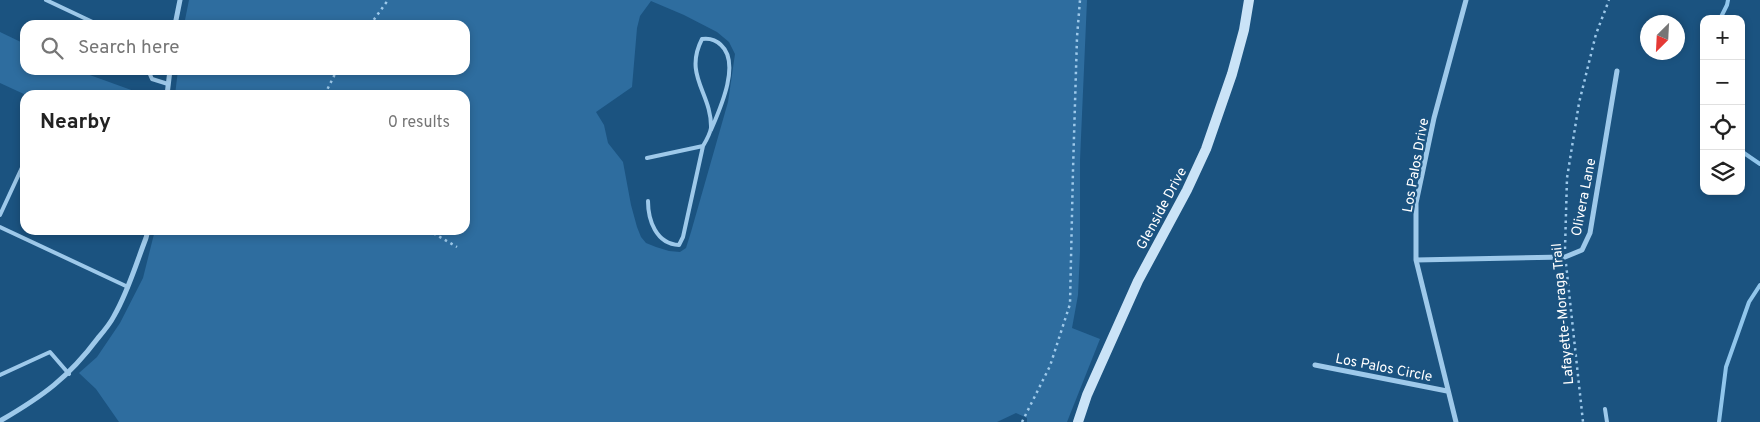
<!DOCTYPE html>
<meta charset="utf-8">
<style>
body{margin:0;font-family:Overpass,sans-serif;background:#f2f2f2;color:#222}
.controls{position:absolute;right:15px;top:15px;display:grid;overflow:hidden;border-radius:10px;box-shadow:0 2px 8px #0003}
.controls button{width:45px;height:45px;display:grid;place-items:center;padding:0;border:0;border-bottom:1px solid #e0e0e0;background:#fff;color:#222;font:25px sans-serif}
.compass{position:absolute;left:1640px;top:15px;width:45px;height:45px;border-radius:50%;background:#fff;box-shadow:0 2px 8px #0003;rotate:204deg}
.list{margin:0;padding:0;list-style:none}
h2{display:flex;justify-content:space-between;align-items:center;height:65px;margin:0;padding:0 20px;font-size:21px}
h2 small{font-size:16px;font-weight:400;color:#767676}
.icon{flex:none;width:28px;height:28px;fill:none;stroke:currentColor;stroke-width:2;stroke-linecap:round;stroke-linejoin:round}
.map{position:relative;flex:none;width:1760px;height:422px;overflow:hidden}
.search{position:absolute;background:#fff;box-shadow:0 2px 8px #0003;left:20px;top:20px;width:450px;height:55px;display:flex;align-items:center;gap:12px;box-sizing:border-box;padding:0 18px;border-radius:15px;color:#767676;font-size:19px}
.panel{position:absolute;background:#fff;box-shadow:0 2px 8px #0003;left:20px;top:90px;width:450px;height:145px;border-radius:15px}
.map>svg:first-child{display:block}
.green{fill:#2e6d9f;fill-rule:evenodd}
.lines{fill:none;stroke-linecap:round;stroke-linejoin:round}
.stream{stroke:#91c6ec;stroke-width:4}
.path{stroke:#9ec9ea;stroke-width:2.5;stroke-dasharray:2.5 4;stroke-linecap:butt}
.lane{stroke:#9ec9ea;stroke-width:4}
.street{stroke:#9ec9ea;stroke-width:5}
.secondary{stroke:#cae3f7;stroke-width:10}
.labels{text-anchor:middle;stroke-width:4.5;stroke-linejoin:round;paint-order:stroke}
.street-label{font-size:14px;fill:#fff;stroke:#1b5380}
</style>
<div class="map">
<svg width="1760" height="422" viewBox="0 0 1760 422">
<rect width="100%" height="100%" fill="#1b5380"/>
<path class="green" d="M 189,0 L 1087,0 L 1080,160 L 1080,252 L 1078,295 L 1072,328 L 1100,339 L 1067,422 L 1027,422 L 1027,418 L 1016,413 L 997,422 L 119,422 L 96,389 L 79,373 L 97,357 L 120,323 L 143,278 L 155,230 L 465,230 L 465,95 L 175,95 L 178,70 L 465,70 L 465,25 L 184,25 ZM 651,1 L 684,15 L 717,32 L 729,42 L 735,54 L 728,102 L 691,232 L 686,248 L 680,252 L 669,251 L 656,247 L 646,243 L 641,237 L 637,227 L 631,205 L 623,162 L 608,143 L 604,125 L 596,112 L 632,87 L 637,28 L 640,16 Z
M 0,32 L 25,44 L 25,70 L 76,70 L 145,95 L 26,95 L 0,83 Z"/>
<g class="lines">
<path class="stream" d="M 1720,19 L 1727,5 L 1728,0
M 1741,151 L 1760,164
M 1719,422 L 1726,367 L 1749,302 L 1760,285"/>
<path class="path" d="M 370,25 L 388,0
M 328,95 L 327,90 L 337,70
M 428,230 L 457,247
M 1565,249 L 1567,178 L 1579,103 L 1596,34 L 1609,0
M 1566,264 L 1583,422
M 1022,422 L 1050,366 L 1070,304 L 1073,170 L 1077,37 L 1080,0"/>
<path class="lane" d="M 46,0 L 99,25
M 148,70 L 152,79 L 168,84
M 647,158 L 703,146 C 706,141 710,134 711,128 C 712,93 683,76 702,39 C 709,38 716,40 721,45 C 741,63 720,109 711,130
M 648,201 C 648,220 656,244 679,245 L 683,237 L 703,146
M 0,215 L 25,161
M 0,227 L 128,287
M 0,375 L 50,352 L 69,374
M 1605,409 L 1607,422"/>
<path class="street" d="M 175,25 L 180,0
M 167,95 L 170,70
M 1416,260 L 1565,257 L 1582,250 L 1590,233 L 1617,71
M 1315,365 L 1447,391
M 0,421 C 43,396 68,378 98,338 C 104,331 110,324 114,316 C 128,292 136,264 146,238 L 148,230
M 1456,422 L 1416,260 L 1416,203 L 1434,118 L 1466,0"/>
<path class="secondary" d="M 1078,422 L 1087,395 L 1138,281 L 1187,190 L 1206,149 L 1232,74 L 1244,30 L 1249,0"/>
</g>
<g class="labels">
<g class="street-label">
<text transform="translate(1415 165) rotate(-80)" y="5">Los Palos Drive</text>
<text transform="translate(1583 197) rotate(-79)" y="5">Olivera Lane</text>
<text transform="translate(1161 208) rotate(-62)" y="5">Glenside Drive</text>
<text transform="translate(1562 314) rotate(-95)" y="5">Lafayette-Moraga Trail</text>
<text transform="translate(1384 367) rotate(11)" y="5">Los Palos Circle</text>
</g>
</g>
</svg>
<div class="controls">
<button>+</button>
<button>−</button>
<button><svg class="icon" aria-label="locate" viewBox="0 0 24 24"><circle cx="12" cy="12" r="6"/><path d="M12 2v4M12 18v4M2 12h4M18 12h4"/></svg></button>
<button><svg class="icon" aria-label="layers" viewBox="0 0 24 24"><path d="M12 4l9 5-9 5-9-5zM3 14l9 5 9-5"/></svg></button>
</div>
<svg class="compass" viewBox="-18 -18 36 36"><path d="M0-13l5 13h-10z" fill="#e53935"/><path d="M0 13l5-13h-10z" fill="#767676"/></svg>
<div class="search"><svg class="icon" aria-label="search" viewBox="0 0 24 24"><circle cx="10" cy="10" r="6"/><path d="M15 15l6 6"/></svg>Search here</div>
<section class="panel">
<h2>Nearby<small>0 results</small></h2>
<ul class="list">
</ul>
</section>
</div>
